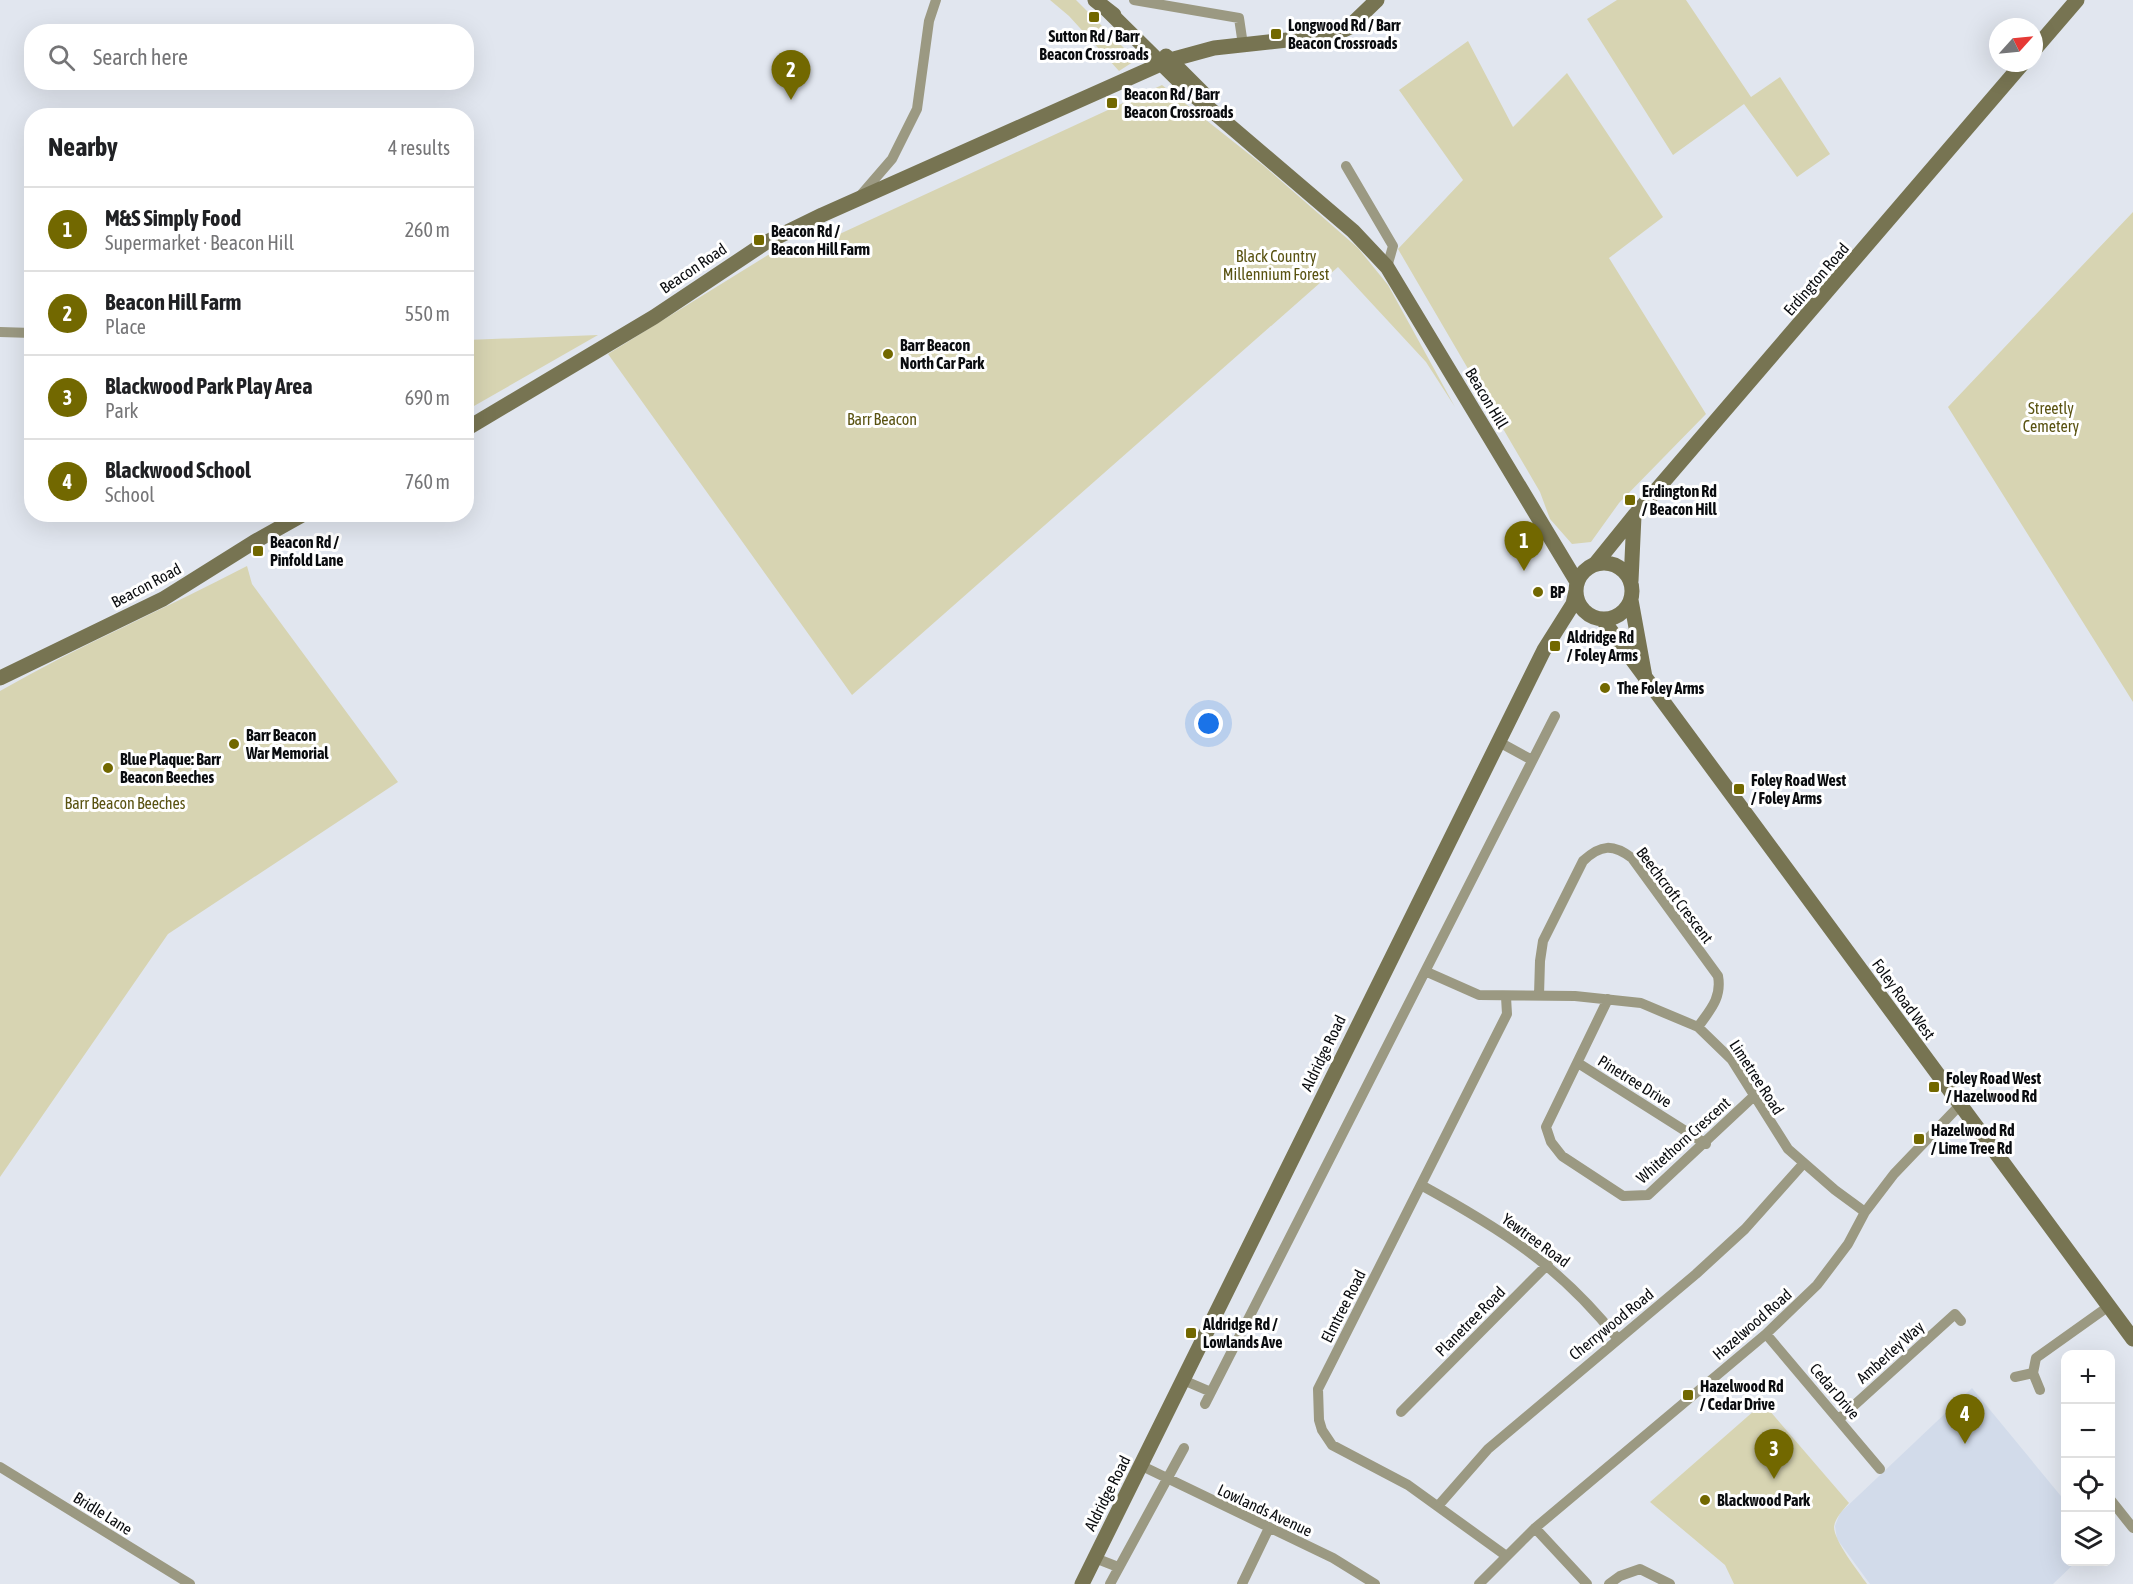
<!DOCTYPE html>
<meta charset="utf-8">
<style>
body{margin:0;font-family:"Asap Condensed",sans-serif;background:#f6f6f6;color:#202124}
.controls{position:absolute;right:18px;bottom:18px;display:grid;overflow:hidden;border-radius:12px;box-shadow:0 6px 24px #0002}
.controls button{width:54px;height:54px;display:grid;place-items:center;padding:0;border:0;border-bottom:2px solid #e0e0e0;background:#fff;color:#202124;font:30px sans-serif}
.compass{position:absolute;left:1989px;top:18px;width:54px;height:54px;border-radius:50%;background:#fff;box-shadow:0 6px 24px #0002;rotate:63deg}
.you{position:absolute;left:1209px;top:724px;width:21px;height:21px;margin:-15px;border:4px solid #fff;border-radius:50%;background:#1a73e8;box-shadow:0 0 0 9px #1a73e833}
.badge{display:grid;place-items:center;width:39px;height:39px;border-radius:50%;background:#726800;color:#fff;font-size:20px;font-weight:700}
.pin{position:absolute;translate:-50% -50px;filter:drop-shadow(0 2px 3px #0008)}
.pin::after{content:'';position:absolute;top:32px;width:21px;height:18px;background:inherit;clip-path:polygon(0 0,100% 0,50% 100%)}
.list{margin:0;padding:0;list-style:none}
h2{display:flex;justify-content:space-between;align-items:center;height:78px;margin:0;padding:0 24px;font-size:26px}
h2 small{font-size:20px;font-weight:400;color:#757577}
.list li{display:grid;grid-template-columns:39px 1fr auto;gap:18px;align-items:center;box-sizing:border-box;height:84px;padding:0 24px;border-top:2px solid #e0e0e0}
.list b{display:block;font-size:22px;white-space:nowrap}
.list p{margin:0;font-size:20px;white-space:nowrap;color:#757577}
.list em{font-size:20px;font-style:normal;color:#757577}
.icon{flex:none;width:33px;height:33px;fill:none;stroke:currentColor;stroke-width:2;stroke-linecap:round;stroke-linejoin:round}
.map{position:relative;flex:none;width:2133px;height:1584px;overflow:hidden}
.search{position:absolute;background:#fff;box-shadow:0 6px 24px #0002;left:24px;top:24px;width:450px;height:66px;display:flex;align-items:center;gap:15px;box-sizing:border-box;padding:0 21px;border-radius:24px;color:#757577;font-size:22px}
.panel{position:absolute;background:#fff;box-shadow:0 6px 24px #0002;left:24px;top:108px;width:450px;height:414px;border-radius:24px}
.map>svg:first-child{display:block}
.built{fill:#d2dbea}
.green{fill:#d7d4b2}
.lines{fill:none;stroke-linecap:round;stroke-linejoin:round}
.street{stroke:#9b9982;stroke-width:10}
.secondary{stroke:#777452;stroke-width:15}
.poi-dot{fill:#726800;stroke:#fff;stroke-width:2}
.labels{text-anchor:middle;stroke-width:6;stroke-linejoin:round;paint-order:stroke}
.poi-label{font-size:16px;font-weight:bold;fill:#0a0c0f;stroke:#fff;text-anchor:start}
.park-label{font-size:16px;fill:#595211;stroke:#fff}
.street-label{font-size:16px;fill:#0a0c0f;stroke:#fff}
</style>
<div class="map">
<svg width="2133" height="1584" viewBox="0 0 2133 1584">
<rect width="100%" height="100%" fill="#e1e6ef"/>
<path class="built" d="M 1972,1388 L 2065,1501 L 2066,1562 L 2076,1562 L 2053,1584 L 1870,1584 L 1837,1539 L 1835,1526 L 1840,1513 Z"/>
<path class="green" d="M 1050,0 L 1076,0 L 1136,60 L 1119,71 L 1069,16 Z
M 1617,0 L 1686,0 L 1751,97 L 1780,77 L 1830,154 L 1797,177 L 1744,104 L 1673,155 L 1587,19 Z
M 1468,41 L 1513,127 L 1567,73 L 1663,217 L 1609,258 L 1706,414 L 1619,503 L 1591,542 L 1572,544 L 1550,519 L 1540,492 L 1398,249 L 1463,180 L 1399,90 Z
M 1162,85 L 1264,166 L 1358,248 L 1388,285 L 1455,407 L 1426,362 L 1338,267 L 852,695 L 608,354 L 768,255 L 792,256 Z
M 2133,212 L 2133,702 L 1948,407 Z
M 598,335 L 467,410 L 467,340 Z
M 247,566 L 252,584 L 398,782 L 168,934 L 0,1177 L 0,691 C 80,645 165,609 247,566 Z
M 1763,1403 L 1849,1503 C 1843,1510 1835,1518 1834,1527 C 1834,1541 1858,1571 1867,1584 L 1734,1584 L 1725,1565 L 1650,1502 Z"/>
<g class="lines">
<path class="street" d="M 1134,0 L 1239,18 L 1243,45
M 1346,166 L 1393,246 L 1387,267
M 860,196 L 892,159 L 917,109 L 929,21 L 936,0
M 0,332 L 32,333
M 1499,742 L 1532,760
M 1427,972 L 1479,995 L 1575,996 L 1641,1003 L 1698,1027 L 1732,1060 L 1788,1149 L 1835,1190 L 1865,1212
M 1539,995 L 1540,961 L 1543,941 L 1583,861 C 1601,844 1613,844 1632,858 L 1718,976 C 1722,998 1710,1010 1698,1027
M 1608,999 L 1546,1127 L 1551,1142 L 1562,1156 L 1623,1196 L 1648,1195 L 1755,1095
M 1578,1063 L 1706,1144
M 1421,1185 C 1501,1229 1559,1265 1617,1338
M 1766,1334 L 1880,1469
M 2015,1377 L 2033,1373
M 1183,1380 L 1211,1392
M 2040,1390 L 2033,1373 L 2036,1358 L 2109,1306
M 1205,1404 L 1555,716
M 1401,1412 L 1548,1264
M 1839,1419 L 1955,1314 L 1961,1321
M 1142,1466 L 1333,1558 L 1375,1584
M 0,1467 L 190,1584
M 2110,1499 L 2133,1528
M 1438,1506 L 1488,1449 L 1696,1274 L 1745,1229 L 1803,1164
M 1535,1528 L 1587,1584
M 1505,1555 L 1408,1485 L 1332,1445 L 1322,1430 L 1319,1420 L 1318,1389 L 1507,1014 L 1506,997
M 1095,1558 L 1118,1567
M 1110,1584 L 1184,1448
M 1242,1584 L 1269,1528
M 1479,1584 L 1535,1528 L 1766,1334 L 1817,1285 L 1848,1244 L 1865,1212 L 1894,1174 L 1960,1105
M 1609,1584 L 1620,1576 L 1640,1569 L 1670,1584"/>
<path class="secondary" d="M 1095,0 L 1114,15
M 1106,9 L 1190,92 L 1353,231 L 1387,267 L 1577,582
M 2034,50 L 2077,0
M 1166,56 L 1204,94
M 466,429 L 654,317 L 765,243 L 822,215 L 1170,60 L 1214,48 L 1333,35 L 1348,28 L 1377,0
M1576 591a28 28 0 1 1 56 0a28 28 0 1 1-56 0Z
M 1596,563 L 1634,516 L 2023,63
M 1631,581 L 1634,516
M 1631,600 L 1645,677
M 1603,620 L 2133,1339
M 0,678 L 163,599 L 254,542 L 304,514
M 1082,1584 L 1544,650 L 1573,604 L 1576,591"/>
</g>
<g class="poi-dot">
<rect x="1088" y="11" width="12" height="12" rx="3"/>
<rect x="1270" y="28" width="12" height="12" rx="3"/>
<rect x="1106" y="97" width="12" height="12" rx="3"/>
<rect x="753" y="234" width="12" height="12" rx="3"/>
<circle cx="888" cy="354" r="6"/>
<rect x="1624" y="494" width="12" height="12" rx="3"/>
<rect x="252" y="545" width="12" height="12" rx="3"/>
<circle cx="1538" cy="592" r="6"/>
<rect x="1549" y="640" width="12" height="12" rx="3"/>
<circle cx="1605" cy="688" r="6"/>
<circle cx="234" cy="744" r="6"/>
<circle cx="108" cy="768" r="6"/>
<rect x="1733" y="783" width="12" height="12" rx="3"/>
<rect x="1928" y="1081" width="12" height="12" rx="3"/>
<rect x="1913" y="1133" width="12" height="12" rx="3"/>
<rect x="1185" y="1327" width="12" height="12" rx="3"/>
<rect x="1682" y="1389" width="12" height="12" rx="3"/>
<circle cx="1705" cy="1500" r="6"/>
</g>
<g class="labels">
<g class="poi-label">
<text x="1288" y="31">Longwood Rd / Barr<tspan x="1288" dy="18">Beacon Crossroads</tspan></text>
<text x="1094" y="42" text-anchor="middle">Sutton Rd / Barr<tspan x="1094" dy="18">Beacon Crossroads</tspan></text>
<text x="1124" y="100">Beacon Rd / Barr<tspan x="1124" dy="18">Beacon Crossroads</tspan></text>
<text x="771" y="237">Beacon Rd /<tspan x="771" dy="18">Beacon Hill Farm</tspan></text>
<text x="900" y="351">Barr Beacon<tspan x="900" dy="18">North Car Park</tspan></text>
<text x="1642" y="497">Erdington Rd<tspan x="1642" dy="18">/ Beacon Hill</tspan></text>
<text x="270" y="548">Beacon Rd /<tspan x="270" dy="18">Pinfold Lane</tspan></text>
<text x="1550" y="598">BP</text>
<text x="1567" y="643">Aldridge Rd<tspan x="1567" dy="18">/ Foley Arms</tspan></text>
<text x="1617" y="694">The Foley Arms</text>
<text x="246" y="741">Barr Beacon<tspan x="246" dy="18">War Memorial</tspan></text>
<text x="120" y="765">Blue Plaque: Barr<tspan x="120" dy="18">Beacon Beeches</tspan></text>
<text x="1751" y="786">Foley Road West<tspan x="1751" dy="18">/ Foley Arms</tspan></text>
<text x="1946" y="1084">Foley Road West<tspan x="1946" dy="18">/ Hazelwood Rd</tspan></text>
<text x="1931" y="1136">Hazelwood Rd<tspan x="1931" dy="18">/ Lime Tree Rd</tspan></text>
<text x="1203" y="1330">Aldridge Rd /<tspan x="1203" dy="18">Lowlands Ave</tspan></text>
<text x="1700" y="1392">Hazelwood Rd<tspan x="1700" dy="18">/ Cedar Drive</tspan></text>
<text x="1717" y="1506">Blackwood Park</text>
</g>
<g class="park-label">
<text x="1276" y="262">Black Country<tspan x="1276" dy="18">Millennium Forest</tspan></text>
<text x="2051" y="414">Streetly<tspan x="2051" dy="18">Cemetery</tspan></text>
<text x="882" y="425">Barr Beacon</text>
<text x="125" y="809">Barr Beacon Beeches</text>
</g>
<g class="street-label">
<text transform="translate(693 268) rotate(-34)" y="6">Beacon Road</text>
<text transform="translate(1816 279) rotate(-49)" y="6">Erdington Road</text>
<text transform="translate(1487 398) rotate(59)" y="6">Beacon Hill</text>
<text transform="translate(146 585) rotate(-28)" y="6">Beacon Road</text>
<text transform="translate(1675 895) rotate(53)" y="6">Beechcroft Crescent</text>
<text transform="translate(1904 999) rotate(54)" y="6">Foley Road West</text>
<text transform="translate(1323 1053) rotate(-64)" y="6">Aldridge Road</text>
<text transform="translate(1757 1077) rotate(57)" y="6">Limetree Road</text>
<text transform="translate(1635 1081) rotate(32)" y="6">Pinetree Drive</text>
<text transform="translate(1683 1140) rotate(-42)" y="6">Whitethorn Crescent</text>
<text transform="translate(1536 1240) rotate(36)" y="6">Yewtree Road</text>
<text transform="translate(1343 1306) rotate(-63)" y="6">Elmtree Road</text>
<text transform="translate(1470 1321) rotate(-45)" y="6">Planetree Road</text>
<text transform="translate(1611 1324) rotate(-39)" y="6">Cherrywood Road</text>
<text transform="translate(1752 1324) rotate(-41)" y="6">Hazelwood Road</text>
<text transform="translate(1890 1352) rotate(-42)" y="6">Amberley Way</text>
<text transform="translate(1835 1391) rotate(50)" y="6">Cedar Drive</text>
<text transform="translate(1107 1493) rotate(-63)" y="6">Aldridge Road</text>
<text transform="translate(1265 1510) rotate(25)" y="6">Lowlands Avenue</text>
<text transform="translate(103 1513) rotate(32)" y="6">Bridle Lane</text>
</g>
</g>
</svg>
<div class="controls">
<button>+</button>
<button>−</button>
<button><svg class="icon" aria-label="locate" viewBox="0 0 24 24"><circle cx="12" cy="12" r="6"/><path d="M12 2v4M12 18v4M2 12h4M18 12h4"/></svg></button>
<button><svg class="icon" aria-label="layers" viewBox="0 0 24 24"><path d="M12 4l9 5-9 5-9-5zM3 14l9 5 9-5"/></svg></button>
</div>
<svg class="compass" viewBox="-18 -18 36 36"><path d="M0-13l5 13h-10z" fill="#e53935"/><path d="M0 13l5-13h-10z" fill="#757577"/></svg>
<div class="you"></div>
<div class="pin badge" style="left:1524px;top:571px">1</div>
<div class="pin badge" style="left:791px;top:100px">2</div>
<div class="pin badge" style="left:1774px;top:1479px">3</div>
<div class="pin badge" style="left:1965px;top:1444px">4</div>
<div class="search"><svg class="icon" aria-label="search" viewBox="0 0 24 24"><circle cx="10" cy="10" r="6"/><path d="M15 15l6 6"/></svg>Search here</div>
<section class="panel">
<h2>Nearby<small>4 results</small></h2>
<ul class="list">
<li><span class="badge">1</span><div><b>M&amp;S Simply Food</b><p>Supermarket · Beacon Hill</p></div><em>260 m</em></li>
<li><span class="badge">2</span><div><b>Beacon Hill Farm</b><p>Place</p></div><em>550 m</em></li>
<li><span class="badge">3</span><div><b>Blackwood Park Play Area</b><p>Park</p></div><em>690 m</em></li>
<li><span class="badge">4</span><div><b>Blackwood School</b><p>School</p></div><em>760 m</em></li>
</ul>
</section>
</div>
